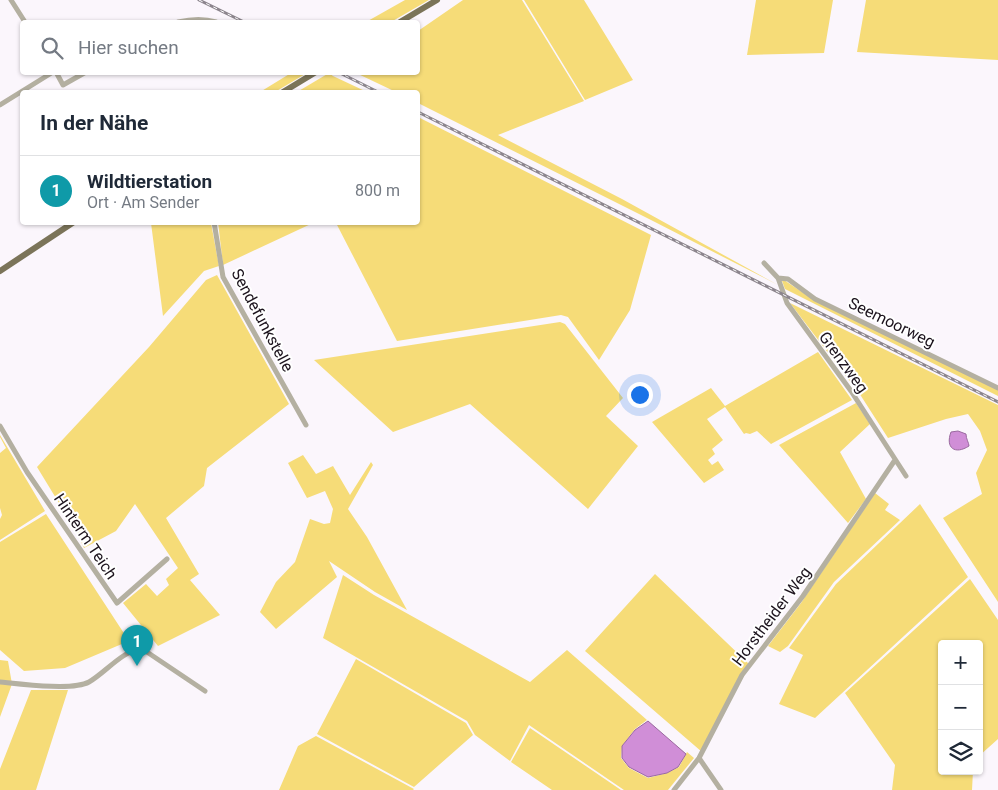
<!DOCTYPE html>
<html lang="de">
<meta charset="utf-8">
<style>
body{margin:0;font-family:Roboto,sans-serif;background:#f6f6f7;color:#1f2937}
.controls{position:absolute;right:15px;bottom:15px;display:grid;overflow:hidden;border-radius:5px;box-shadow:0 1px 4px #0004}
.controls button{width:45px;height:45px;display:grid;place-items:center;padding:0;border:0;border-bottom:1px solid #e0e1e3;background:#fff;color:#1f2937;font:25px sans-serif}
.you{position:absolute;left:639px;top:394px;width:18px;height:18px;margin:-12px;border:4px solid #fff;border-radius:50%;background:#1a73e8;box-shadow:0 0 0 8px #1a73e833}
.badge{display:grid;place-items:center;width:32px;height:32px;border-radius:50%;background:#b45309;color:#fff;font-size:16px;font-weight:700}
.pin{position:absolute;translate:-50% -41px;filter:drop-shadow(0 1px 2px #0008)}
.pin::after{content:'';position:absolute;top:26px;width:18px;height:15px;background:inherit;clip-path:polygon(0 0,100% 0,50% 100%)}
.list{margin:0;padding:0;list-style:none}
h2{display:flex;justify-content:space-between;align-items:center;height:65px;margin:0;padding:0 20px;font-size:21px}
h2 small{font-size:16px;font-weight:400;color:#747a83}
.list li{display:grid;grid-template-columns:32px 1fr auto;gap:15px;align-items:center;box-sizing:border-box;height:70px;padding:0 20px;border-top:1px solid #e0e1e3}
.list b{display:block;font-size:19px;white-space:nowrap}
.list p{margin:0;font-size:16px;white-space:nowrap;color:#747a83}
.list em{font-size:16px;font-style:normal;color:#747a83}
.icon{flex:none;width:28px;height:28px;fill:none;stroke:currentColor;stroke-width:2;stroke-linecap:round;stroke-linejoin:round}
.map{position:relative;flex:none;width:998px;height:790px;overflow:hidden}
.search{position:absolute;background:#fff;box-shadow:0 1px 4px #0004;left:20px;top:20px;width:400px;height:55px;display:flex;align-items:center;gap:12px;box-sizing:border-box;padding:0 18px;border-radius:5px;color:#747a83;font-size:19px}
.panel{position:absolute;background:#fff;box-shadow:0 1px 4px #0004;left:20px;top:90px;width:400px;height:135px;border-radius:5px}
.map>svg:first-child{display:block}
.green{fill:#f6dc78}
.water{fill:#d08ed7;stroke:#9a699f}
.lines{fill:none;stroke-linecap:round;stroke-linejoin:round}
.minor{stroke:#b4b0a1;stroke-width:5}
.major{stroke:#7b7459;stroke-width:6}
.rail-casing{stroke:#8c858d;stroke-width:3}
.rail{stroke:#fff;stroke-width:1;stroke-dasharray:4;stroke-linecap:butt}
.labels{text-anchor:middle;stroke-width:4;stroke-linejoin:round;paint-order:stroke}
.street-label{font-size:16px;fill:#1c131d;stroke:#fff}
</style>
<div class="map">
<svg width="998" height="790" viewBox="0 0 998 790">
<rect width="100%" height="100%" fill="#fbf6fc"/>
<path class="green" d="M 405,0 L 429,0 L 391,22 L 366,22 Z
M 463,0 L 522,0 L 584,101 L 498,135 L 622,199 L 778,285 L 651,220 L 418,103 L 418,92 L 396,92 L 356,73 L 418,72 L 418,31 Z
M 524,0 L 584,0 L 633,80 L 585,100 Z
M 756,0 L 833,0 L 824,53 L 747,55 Z
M 866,0 L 998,0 L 998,60 L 857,52 Z
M 291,73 L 307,73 L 275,92 L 260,92 Z
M 329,73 L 333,76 L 367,92 L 297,92 Z
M 418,117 L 651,235 L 630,310 L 599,360 L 568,317 L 561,315 L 397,341 L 336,223 L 418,222 Z
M 218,222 L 313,223 L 223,265 Z
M 151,223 L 211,223 L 219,266 L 204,271 L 163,316 Z
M 217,275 L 289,404 L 207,468 L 204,486 L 166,518 L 199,574 L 190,580 L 220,615 L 158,646 L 123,603 L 146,584 L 157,596 L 169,585 L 166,579 L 178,568 L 135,504 L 116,531 L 84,548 L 76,531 L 37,467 L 149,347 L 206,280 Z
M 784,280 L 814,300 L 998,389 L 998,396 L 785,289 L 782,281 Z
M 790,303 L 998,405 L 998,602 L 943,518 L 982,494 L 976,473 L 987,450 L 980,431 L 968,414 L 946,419 L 888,438 L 861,396 Z
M 560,322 L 565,324 L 623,398 L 606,416 L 638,446 L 588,509 L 470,404 L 393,432 L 314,360 Z
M 818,352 L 852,400 L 771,444 L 757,431 L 750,434 L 746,433 L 744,434 L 725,407 L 707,419 L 723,440 L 712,449 L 715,454 L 708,460 L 712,465 L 718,461 L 724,470 L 704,483 L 652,422 L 711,388 L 725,406 Z
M 856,403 L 870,424 L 840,452 L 866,499 L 848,523 L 779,445 Z
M 0,435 L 45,511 L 0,540 L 0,519 L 2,515 L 0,508 L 0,453 L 6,448 L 0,437 Z
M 303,455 L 316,474 L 333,466 L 350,495 L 371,462 L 373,465 L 348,509 L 367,537 L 407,610 L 375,592 L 329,561 L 337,577 L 276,629 L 260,612 L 276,582 L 295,562 L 310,519 L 324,524 L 330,523 L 333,509 L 325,491 L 307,498 L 288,463 Z
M 875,493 L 889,504 L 885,510 L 900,520 L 834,582 L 788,646 L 780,652 L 768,646 L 801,603 Z
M 920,504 L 968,577 L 815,718 L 779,704 L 803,655 L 789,648 L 836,584 Z
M 46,514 L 129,641 L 65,668 L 24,671 L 0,650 L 0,542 Z
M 655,574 L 749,664 L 702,752 L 585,651 Z
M 343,575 L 374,595 L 530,682 L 567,650 L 647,720 L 635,729 L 622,746 L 621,758 L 629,768 L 648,778 L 667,773 L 679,767 L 687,752 L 694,758 L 668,790 L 624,790 L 529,725 L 510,761 L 475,735 L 467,721 L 323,638 Z
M 970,579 L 998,620 L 998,739 L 979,756 L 979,644 L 942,644 L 942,771 L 973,771 L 972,790 L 892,790 L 895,765 L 845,693 Z
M 356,659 L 466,723 L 473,735 L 414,787 L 317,734 Z
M 0,660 L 8,661 L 12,684 L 0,717 Z
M 31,690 L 68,690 L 36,790 L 0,790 L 0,769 Z
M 530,728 L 621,790 L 552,790 L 511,762 Z
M 316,736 L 414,789 L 413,790 L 279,790 L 298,746 Z"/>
<path class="water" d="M 958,431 L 966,434 C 966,439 969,443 969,446 C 955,455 945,448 951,432 Z
M 648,721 L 686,754 L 678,767 L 667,773 L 648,777 L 629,767 L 622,758 L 622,746 L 635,730 Z"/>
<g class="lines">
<path class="minor" d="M 11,0 L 25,22
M 178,22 C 191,19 203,18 216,22
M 56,72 L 63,85 L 86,72
M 0,105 L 53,72
M 214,222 L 223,277 L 306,425
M 764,263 L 778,278 L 787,303 L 851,391 L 906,476
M 778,278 L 788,279 L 815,299 L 998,388
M 0,426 L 27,472 L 117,603 L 167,559
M 0,682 C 20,684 73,691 89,682 C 106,672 120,653 141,648 L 205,691
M 699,758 L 721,790
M 674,790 L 699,758 L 742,675 L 803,596 L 895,460"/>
<path class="major" d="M 400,22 L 437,0
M 283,92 L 316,72
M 0,271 L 74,222"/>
<defs>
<path id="rail" d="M 199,0 L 244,22
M 338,72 L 378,92
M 418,112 L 998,402"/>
</defs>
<use href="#rail" class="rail-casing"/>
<use href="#rail" class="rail"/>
</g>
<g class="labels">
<g class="street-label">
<text transform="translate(263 320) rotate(62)" y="6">Sendefunkstelle</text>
<text transform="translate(892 322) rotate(26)" y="6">Seemoorweg</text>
<text transform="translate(844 362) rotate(54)" y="6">Grenzweg</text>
<text transform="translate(86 536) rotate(56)" y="6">Hinterm Teich</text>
<text transform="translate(771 616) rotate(-53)" y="6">Horstheider Weg</text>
</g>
</g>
</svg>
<div class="controls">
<button>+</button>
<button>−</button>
<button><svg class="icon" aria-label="layers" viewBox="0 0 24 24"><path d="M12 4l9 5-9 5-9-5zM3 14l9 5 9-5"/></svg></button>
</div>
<div class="you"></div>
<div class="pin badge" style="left:137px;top:666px;background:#0f9aa8">1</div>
<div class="search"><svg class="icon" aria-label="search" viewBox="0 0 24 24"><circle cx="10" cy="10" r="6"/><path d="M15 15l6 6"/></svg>Hier suchen</div>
<section class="panel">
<h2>In der Nähe<small></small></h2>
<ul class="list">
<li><span class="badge" style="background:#0f9aa8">1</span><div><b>Wildtierstation</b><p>Ort · Am Sender</p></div><em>800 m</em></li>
</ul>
</section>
</div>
